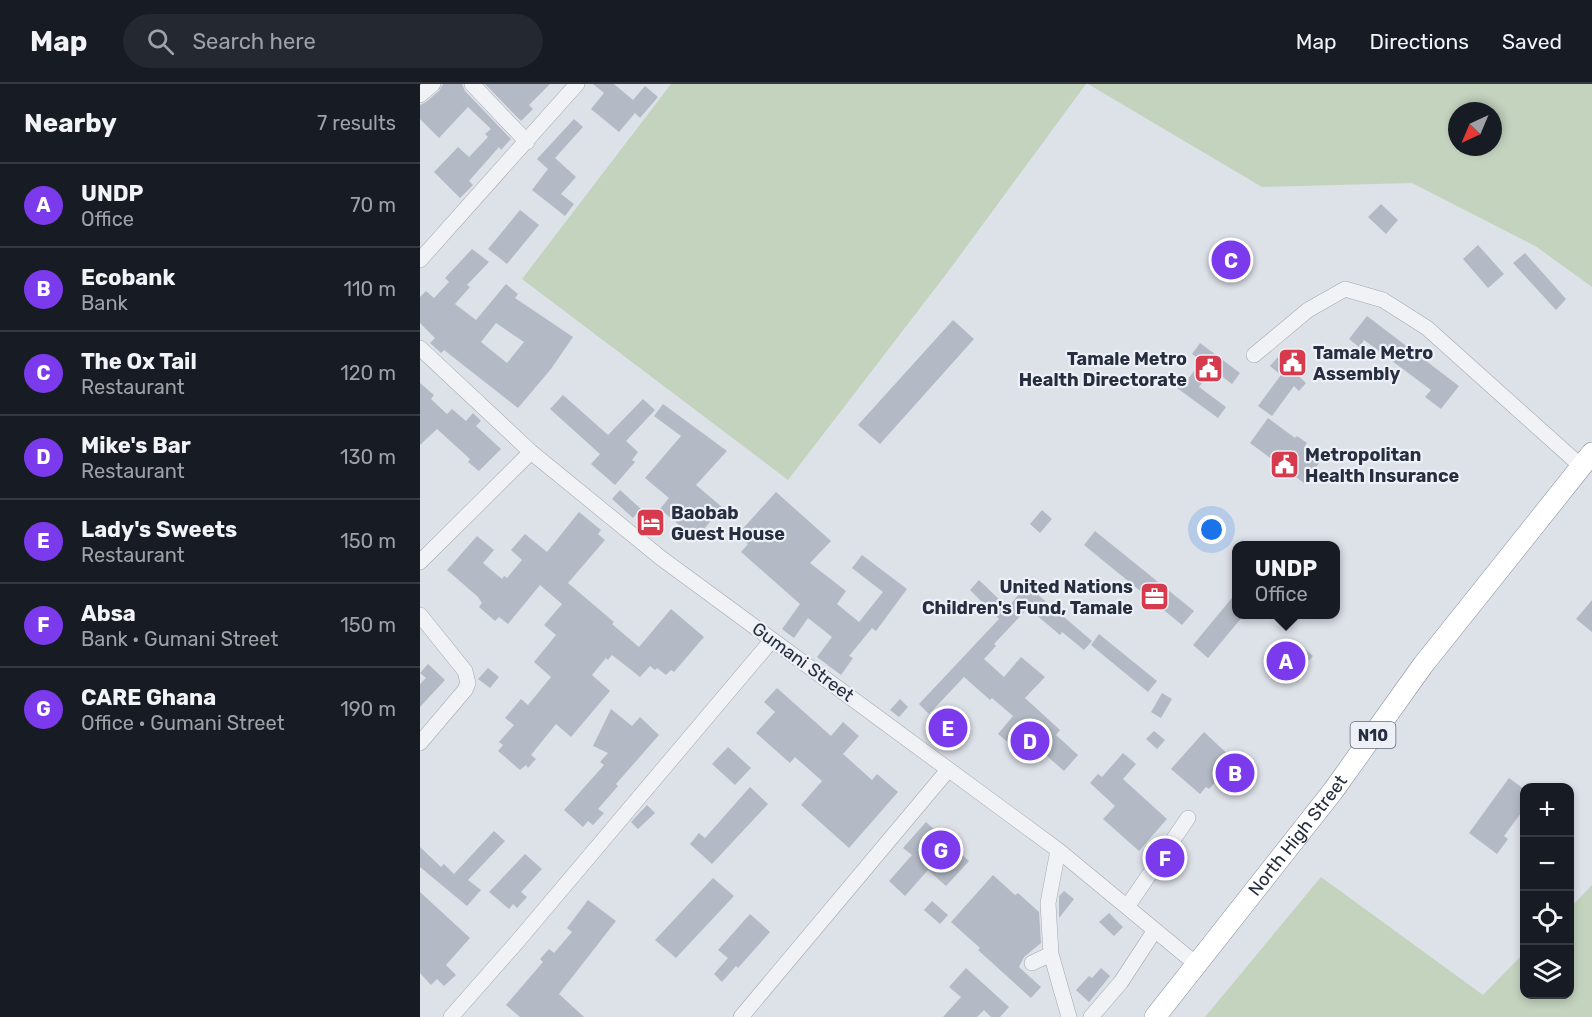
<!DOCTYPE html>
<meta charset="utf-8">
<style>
body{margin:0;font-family:Rubik,sans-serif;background:#242831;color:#f1f3f6}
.controls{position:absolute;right:18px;bottom:18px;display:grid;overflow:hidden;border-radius:12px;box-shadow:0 3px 9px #0003}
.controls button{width:54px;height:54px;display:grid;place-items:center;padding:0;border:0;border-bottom:2px solid #363941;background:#171b24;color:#f1f3f6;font:30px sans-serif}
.compass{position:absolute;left:1028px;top:18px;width:54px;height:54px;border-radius:50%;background:#171b24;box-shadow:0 3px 9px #0003;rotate:224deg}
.you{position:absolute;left:792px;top:446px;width:21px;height:21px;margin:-15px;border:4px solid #fff;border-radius:50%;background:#1a73e8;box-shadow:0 0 0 9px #1a73e833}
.badge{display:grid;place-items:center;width:39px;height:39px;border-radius:50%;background:#7c3aed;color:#fff;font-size:20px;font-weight:700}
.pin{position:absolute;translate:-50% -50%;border:3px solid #fff;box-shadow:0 2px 6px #0006}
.popup{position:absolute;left:812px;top:457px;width:108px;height:78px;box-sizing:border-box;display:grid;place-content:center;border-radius:12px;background:#171b24;filter:drop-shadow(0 2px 4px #0005);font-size:20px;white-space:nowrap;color:#9ea1a6}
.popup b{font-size:22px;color:#f1f3f6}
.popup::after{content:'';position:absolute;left:50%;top:100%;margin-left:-12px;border:12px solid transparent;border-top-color:#171b24}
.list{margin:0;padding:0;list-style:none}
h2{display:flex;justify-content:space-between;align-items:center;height:78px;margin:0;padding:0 24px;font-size:26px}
h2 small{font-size:20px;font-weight:400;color:#9ea1a6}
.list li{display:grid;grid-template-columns:39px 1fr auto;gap:18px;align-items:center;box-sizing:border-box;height:84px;padding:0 24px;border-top:2px solid #363941}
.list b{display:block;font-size:22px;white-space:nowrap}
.list p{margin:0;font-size:20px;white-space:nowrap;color:#9ea1a6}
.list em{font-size:20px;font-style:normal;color:#9ea1a6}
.icon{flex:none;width:33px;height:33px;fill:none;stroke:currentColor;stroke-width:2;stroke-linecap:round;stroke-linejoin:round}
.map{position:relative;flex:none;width:1172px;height:933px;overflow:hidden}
header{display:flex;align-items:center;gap:36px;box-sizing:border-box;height:84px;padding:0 30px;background:#171b24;border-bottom:2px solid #363941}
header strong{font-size:28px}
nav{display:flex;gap:33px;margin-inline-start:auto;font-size:21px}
.search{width:420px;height:54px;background:#242831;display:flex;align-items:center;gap:15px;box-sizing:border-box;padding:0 21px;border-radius:33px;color:#9ea1a6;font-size:22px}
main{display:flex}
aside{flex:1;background:#171b24}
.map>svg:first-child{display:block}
.green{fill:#c3d3be;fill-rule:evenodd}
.building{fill:#b4bac5;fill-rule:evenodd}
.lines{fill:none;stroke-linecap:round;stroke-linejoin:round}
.minor-casing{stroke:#a2a8b2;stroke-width:16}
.highway-casing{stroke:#848ea0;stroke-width:22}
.minor{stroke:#f0f2f6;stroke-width:15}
.highway{stroke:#fff;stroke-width:21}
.labels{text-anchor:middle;stroke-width:4.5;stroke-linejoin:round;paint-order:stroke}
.shield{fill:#edf0f6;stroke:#626877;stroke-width:1.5}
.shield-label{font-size:16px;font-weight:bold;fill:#262e40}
.poi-label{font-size:18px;font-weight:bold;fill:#262e40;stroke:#edf0f6;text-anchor:start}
.street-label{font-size:18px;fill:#262e40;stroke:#edf0f6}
</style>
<header>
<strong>Map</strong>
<div class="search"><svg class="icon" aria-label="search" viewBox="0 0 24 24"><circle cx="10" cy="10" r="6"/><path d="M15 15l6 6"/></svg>Search here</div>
<nav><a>Map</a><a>Directions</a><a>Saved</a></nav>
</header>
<main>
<aside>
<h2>Nearby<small>7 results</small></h2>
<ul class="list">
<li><span class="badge">A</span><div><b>UNDP</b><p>Office</p></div><em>70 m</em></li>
<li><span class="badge">B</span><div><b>Ecobank</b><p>Bank</p></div><em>110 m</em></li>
<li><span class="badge">C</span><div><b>The Ox Tail</b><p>Restaurant</p></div><em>120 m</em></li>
<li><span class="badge">D</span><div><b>Mike's Bar</b><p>Restaurant</p></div><em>130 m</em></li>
<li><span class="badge">E</span><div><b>Lady's Sweets</b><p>Restaurant</p></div><em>150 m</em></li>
<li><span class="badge">F</span><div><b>Absa</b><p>Bank · Gumani Street</p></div><em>150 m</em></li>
<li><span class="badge">G</span><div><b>CARE Ghana</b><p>Office · Gumani Street</p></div><em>190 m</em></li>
</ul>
</aside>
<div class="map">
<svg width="1172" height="933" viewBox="0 0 1172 933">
<rect width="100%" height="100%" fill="#dde1e8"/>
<path class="green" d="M 251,0 L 666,0 L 527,189 L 368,396 L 102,195 Z
M 668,0 L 1172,0 L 1172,203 L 1117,163 L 992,99 L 842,103 ZM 1037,27 L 1073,27 L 1073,63 L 1037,63 Z
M 901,793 L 1063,911 L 1104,869 L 1104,910 L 1150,910 L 1150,824 L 1172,801 L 1172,933 L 785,933 Z"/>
<path class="building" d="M 23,0 L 42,0 L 45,7 L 91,55 L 81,66 L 79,63 L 49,97 L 53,101 L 40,114 L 14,88 L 38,63 L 49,73 L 68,53 L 65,50 L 71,45 L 48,23 L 19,54 L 0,35 L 0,21 L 6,18 L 19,7 Z
M 65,0 L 130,0 L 109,21 L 113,25 L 101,37 Z
M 173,0 L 194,0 L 213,16 L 225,2 L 238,13 L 220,34 L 215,29 L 199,48 L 171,25 L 184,9 Z
M 154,35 L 163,43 L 135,74 L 156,93 L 141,110 L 154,120 L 145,132 L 112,106 L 128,85 L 117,75 Z
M 961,120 L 978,136 L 966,150 L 948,133 Z
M 100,126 L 119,141 L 87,180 L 68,165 Z
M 1058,161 L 1084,190 L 1068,204 L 1043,175 Z
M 52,165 L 69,178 L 47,201 L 50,203 L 35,220 L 56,236 L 86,200 L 98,210 L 95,214 L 153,253 L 131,285 L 98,324 L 24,266 L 21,269 L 10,259 L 15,254 L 0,239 L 0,213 L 6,207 L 14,214 L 29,198 L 25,194 ZM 76,239 L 104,258 L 87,279 L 61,258 Z
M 1105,169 L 1146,215 L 1136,226 L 1093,179 Z
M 947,232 L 1039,302 L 1021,325 L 1005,313 L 1011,306 L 944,256 L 939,263 L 929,255 Z
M 533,236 L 554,255 L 460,360 L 438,341 Z
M 780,259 L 820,289 L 812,300 L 792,285 L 779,303 L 806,323 L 798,334 L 757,304 L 765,293 L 768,295 L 782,277 L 772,270 Z
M 858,273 L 886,299 L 879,307 L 874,302 L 852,332 L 838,322 L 861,291 L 850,282 Z
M 0,299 L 14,311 L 11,315 L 27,330 L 32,325 L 46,337 L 53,329 L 61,337 L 56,342 L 81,365 L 59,387 L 48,378 L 50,375 L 17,345 L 0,361 Z
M 143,311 L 188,351 L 223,315 L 235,326 L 206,357 L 218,368 L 212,376 L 215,378 L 195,401 L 171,380 L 180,370 L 130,325 Z
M 243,320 L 307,367 L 276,401 L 302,423 L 276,455 L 240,425 L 249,414 L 225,394 L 261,352 L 234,332 Z
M 848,334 L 875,354 L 877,352 L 887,359 L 885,362 L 903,374 L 884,399 L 830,359 Z
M 200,406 L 221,425 L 213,434 L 192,415 Z
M 356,408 L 411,457 L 390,479 L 426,507 L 417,520 L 439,538 L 463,508 L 432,484 L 442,471 L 487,505 L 456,547 L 452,544 L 429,572 L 433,574 L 421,591 L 397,573 L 412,553 L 388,534 L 374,554 L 362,545 L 380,520 L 321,468 L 328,460 L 317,451 Z
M 622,426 L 632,435 L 620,449 L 610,440 Z
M 159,428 L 181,446 L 178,450 L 185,456 L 148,499 L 194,538 L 192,540 L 219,563 L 251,525 L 284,553 L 254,588 L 251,586 L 246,591 L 237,584 L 235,586 L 230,582 L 220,593 L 192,571 L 188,576 L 186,574 L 172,591 L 190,607 L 151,653 L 136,640 L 111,671 L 116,675 L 108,684 L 106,681 L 100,686 L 78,667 L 83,661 L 79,658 L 94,641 L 85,634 L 101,615 L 108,621 L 131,593 L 114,578 L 136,551 L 124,541 L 142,520 L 120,501 L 88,540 L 79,533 L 75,537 L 59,523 L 62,519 L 58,513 L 27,486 L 57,452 L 74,466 L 63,479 L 82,495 L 84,492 L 87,494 L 102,476 L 91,466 L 105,450 L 127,468 Z
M 675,447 L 774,527 L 762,541 L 664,461 Z
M 612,493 L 622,501 L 616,509 L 672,557 L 664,566 L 642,548 L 640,551 L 608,524 L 574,560 L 576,562 L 564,575 L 584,593 L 601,573 L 625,593 L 605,614 L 640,646 L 636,651 L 658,671 L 644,687 L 618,664 L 613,669 L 600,669 L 578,650 L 593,632 L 572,614 L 570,616 L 544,593 L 509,630 L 499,620 L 579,535 L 550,506 L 559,496 L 588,524 Z
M 816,509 L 816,531 L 824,531 L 788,574 L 773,561 Z
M 1172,516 L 1172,548 L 1156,535 Z
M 679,550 L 737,597 L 728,608 L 671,561 Z
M 883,563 L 893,572 L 871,598 L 861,589 L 865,585 L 863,583 Z
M 8,580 L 25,596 L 0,623 L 0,600 L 6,594 L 0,589 Z
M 68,584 L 79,593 L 70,604 L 58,595 Z
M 357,604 L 411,652 L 423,638 L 439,652 L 423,670 L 452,696 L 457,690 L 478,708 L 429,764 L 381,721 L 402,697 L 375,673 L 370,679 L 336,649 L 355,628 L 344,618 Z
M 742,609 L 752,615 L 741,634 L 731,628 Z
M 480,615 L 488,623 L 479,633 L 470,626 Z
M 191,625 L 212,642 L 220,633 L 239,651 L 196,700 L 198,702 L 178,725 L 184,729 L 173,741 L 168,737 L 163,743 L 144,726 L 184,681 L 180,678 L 188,669 L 173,662 Z
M 734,647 L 745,656 L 737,665 L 726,655 Z
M 784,648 L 812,674 L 806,680 L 809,683 L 789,705 L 786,703 L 780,710 L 751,685 Z
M 308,663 L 331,684 L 315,701 L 292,680 Z
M 703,669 L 716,680 L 703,695 L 747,735 L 719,767 L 683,735 L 695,722 L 670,699 L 678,690 L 682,693 Z
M 1089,694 L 1104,705 L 1104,725 L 1084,752 L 1088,755 L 1077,770 L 1049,749 Z
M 330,703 L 348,720 L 292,780 L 270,760 L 279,749 L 285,754 Z
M 227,721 L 235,729 L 218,745 L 211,738 Z
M 506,738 L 549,777 L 526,802 L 508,786 L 485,812 L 469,797 L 492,771 L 483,764 Z
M 74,747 L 85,757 L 48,796 L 61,806 L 47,822 L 0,783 L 0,763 L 21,783 L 24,780 L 34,790 Z
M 105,770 L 122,785 L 101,808 L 107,813 L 97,824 L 93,820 L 89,825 L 69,808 Z
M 573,791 L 595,811 L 598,809 L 619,828 L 621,859 L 604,873 L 599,883 L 621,903 L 611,914 L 558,866 L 560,864 L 531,838 Z
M 293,794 L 314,812 L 256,874 L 235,856 Z
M 644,807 L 654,815 L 639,834 L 639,812 Z
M 0,808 L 50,854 L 26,881 L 36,891 L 24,902 L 17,895 L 11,901 L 0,889 Z
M 168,816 L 196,837 L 139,910 L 164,933 L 100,933 L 86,921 L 123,878 L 120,875 L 129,865 L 134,869 L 152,848 L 147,844 Z
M 512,817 L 528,831 L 520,840 L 504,826 Z
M 689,829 L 703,843 L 694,852 L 679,838 Z
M 330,830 L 350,848 L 318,884 L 316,882 L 302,898 L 294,890 L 308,874 L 298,866 Z
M 546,884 L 589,923 L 580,933 L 571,933 L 564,926 L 557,933 L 523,933 L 541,913 L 529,903 Z
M 681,884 L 690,892 L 669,918 L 656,906 L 669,892 L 672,894 Z"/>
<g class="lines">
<defs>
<path id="minor" d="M 52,0 L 107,58
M 0,11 L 13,0
M 0,176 L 157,0
M 0,264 L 111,368 L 241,474 L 638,766 L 776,880
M 834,271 L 888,226 L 925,205 L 963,216 L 1007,244 L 1162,383
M 0,478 L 111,368
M 0,531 L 45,587 L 48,599 L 45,606 L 0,659
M 638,766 L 628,819 L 631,870 L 649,933
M 707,823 L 768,734
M 612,879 L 631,870
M 31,933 L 97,858 L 352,556
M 321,933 L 528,686
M 671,933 L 701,898 L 735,846"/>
<g id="highway">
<path id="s1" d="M 735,933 L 913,707 L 1003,581 L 1172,369"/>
</g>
</defs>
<use href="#minor" class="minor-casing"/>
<use href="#highway" class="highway-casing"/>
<use href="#minor" class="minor"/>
<use href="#highway" class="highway"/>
</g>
<defs>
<symbol id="civic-square" viewBox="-11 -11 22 22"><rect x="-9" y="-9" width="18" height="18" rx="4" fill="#d63a4c" stroke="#edf0f6"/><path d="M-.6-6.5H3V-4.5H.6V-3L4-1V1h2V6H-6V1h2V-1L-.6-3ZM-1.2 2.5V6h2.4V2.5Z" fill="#fff"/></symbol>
<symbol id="hotel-square" viewBox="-11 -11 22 22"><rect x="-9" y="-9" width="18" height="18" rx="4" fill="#d63a4c" stroke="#edf0f6"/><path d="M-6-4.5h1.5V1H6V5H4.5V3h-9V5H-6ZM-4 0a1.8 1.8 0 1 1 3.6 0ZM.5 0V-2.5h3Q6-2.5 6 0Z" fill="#fff"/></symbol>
<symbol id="office-square" viewBox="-11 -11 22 22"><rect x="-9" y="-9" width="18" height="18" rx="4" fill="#d63a4c" stroke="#edf0f6"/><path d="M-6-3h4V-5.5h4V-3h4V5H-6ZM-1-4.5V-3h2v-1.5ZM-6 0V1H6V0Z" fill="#fff"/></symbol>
</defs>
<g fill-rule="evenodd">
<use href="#civic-square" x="856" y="262" width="33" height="33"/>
<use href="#civic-square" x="772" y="268" width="33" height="33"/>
<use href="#civic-square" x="848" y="364" width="33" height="33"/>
<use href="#hotel-square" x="214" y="422" width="33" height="33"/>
<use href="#office-square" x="718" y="496" width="33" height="33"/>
</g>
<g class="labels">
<rect class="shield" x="930.5" y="638" width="45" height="26" rx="4.5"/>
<g class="shield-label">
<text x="953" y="657">N10</text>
</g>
<g class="poi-label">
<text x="893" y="275">Tamale Metro<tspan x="893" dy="21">Assembly</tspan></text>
<text x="767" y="281" text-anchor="end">Tamale Metro<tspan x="767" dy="21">Health Directorate</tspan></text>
<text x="885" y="377">Metropolitan<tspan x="885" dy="21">Health Insurance</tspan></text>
<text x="251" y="435">Baobab<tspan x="251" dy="21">Guest House</tspan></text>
<text x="713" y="509" text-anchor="end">United Nations<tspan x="713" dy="21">Children's Fund, Tamale</tspan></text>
</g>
<g class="street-label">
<text transform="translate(383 578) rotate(36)" y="6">Gumani Street</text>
<text dy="6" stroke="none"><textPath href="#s1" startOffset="231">North High Street</textPath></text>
</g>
</g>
</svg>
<div class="controls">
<button>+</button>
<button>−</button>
<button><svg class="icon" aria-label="locate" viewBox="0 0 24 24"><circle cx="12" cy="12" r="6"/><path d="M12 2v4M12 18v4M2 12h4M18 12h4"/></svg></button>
<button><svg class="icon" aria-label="layers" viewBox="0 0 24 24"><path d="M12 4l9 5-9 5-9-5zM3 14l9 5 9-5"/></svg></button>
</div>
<svg class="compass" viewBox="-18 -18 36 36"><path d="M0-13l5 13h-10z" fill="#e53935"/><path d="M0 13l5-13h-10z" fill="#9ea1a6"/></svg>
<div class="you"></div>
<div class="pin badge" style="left:866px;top:577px">A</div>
<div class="popup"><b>UNDP</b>Office</div>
<div class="pin badge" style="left:815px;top:689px">B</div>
<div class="pin badge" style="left:811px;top:176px">C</div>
<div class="pin badge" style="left:610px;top:657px">D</div>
<div class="pin badge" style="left:528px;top:644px">E</div>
<div class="pin badge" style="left:745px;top:774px">F</div>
<div class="pin badge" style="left:521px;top:766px">G</div>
</div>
</main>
